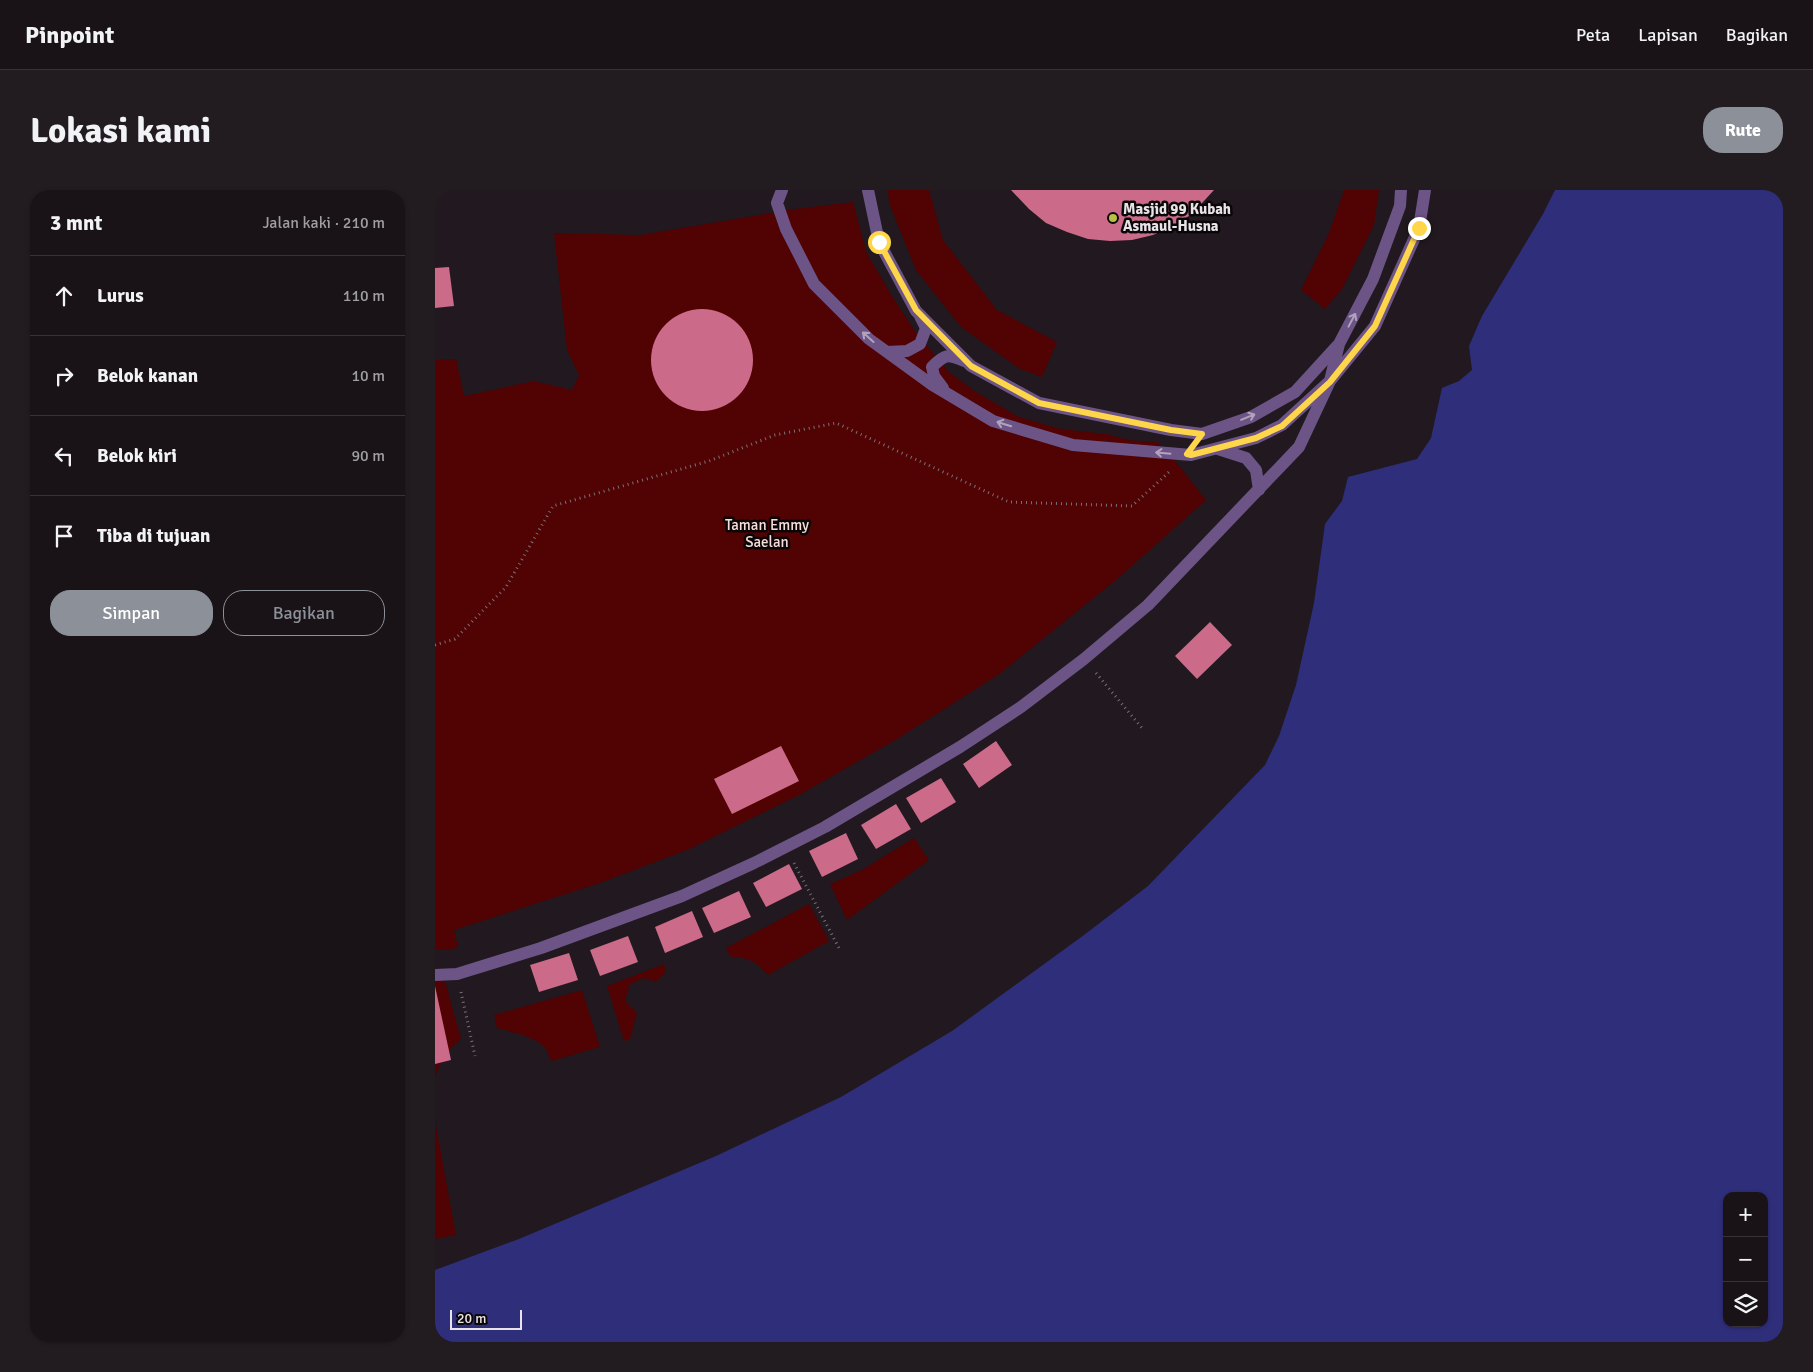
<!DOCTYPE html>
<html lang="id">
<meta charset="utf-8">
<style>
body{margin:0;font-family:Signika,sans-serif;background:#221c20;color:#f1f3f6}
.controls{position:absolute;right:15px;bottom:15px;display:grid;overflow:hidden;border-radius:10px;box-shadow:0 1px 4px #0004}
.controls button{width:45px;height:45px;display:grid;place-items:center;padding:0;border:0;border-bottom:1px solid #373236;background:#191317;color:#f1f3f6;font:25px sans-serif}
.scale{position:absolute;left:15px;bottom:12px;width:72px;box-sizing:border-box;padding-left:5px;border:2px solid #e9e3e8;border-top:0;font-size:14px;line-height:18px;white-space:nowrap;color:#e9e3e8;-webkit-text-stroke:4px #090608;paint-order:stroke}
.stop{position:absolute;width:15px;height:15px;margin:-11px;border:4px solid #ffd54a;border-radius:50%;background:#fff}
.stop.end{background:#ffd54a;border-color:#fff;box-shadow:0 1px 5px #0008}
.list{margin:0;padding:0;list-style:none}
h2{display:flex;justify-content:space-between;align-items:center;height:65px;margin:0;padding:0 20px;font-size:21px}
h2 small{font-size:16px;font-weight:400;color:#9f9ea1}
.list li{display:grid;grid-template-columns:32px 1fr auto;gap:15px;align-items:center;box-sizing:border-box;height:80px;padding:0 20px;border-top:1px solid #373236}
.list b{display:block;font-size:19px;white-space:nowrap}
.list em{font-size:16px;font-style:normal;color:#9f9ea1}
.actions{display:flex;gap:10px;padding:15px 20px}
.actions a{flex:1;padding:11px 0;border:1px solid #8c9099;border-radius:20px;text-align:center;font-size:18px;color:#8c9099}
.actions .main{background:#8c9099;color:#fff}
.icon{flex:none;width:28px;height:28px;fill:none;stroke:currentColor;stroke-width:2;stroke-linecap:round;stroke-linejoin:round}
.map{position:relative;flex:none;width:1348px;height:1152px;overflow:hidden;border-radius:20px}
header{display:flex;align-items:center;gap:30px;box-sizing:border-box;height:70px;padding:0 25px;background:#191317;border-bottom:1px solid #373236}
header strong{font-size:24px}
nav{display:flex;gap:28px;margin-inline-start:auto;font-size:18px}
.intro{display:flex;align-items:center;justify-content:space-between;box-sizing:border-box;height:120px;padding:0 30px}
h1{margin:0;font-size:35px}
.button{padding:12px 22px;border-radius:20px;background:#8c9099;color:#fff;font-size:18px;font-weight:700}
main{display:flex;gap:30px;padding:0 30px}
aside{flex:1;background:#191317;border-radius:20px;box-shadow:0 1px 4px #0004}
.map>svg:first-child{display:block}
.green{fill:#510202}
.water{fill:#2f2e7b;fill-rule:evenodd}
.building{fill:#cc6a89}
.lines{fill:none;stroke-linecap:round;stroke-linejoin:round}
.path{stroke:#787177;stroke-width:3;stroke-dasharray:1 4;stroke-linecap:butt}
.lane{stroke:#6d5487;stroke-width:12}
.oneway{stroke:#b1a3bc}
.route{stroke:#ffd54a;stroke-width:6}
.poi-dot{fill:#bbc045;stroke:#090608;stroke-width:2}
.labels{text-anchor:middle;stroke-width:5;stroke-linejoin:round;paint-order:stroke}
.poi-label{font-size:15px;font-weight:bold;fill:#e9e3e8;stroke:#090608;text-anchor:start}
.park-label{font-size:15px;fill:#f9ddd8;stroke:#090608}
</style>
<header>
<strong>Pinpoint</strong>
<nav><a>Peta</a><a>Lapisan</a><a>Bagikan</a></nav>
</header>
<div class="intro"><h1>Lokasi kami</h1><a class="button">Rute</a></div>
<main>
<aside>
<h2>3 mnt<small>Jalan kaki · 210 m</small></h2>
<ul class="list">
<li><svg class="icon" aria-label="ahead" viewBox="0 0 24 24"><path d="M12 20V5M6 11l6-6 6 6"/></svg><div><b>Lurus</b></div><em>110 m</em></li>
<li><svg class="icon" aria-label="right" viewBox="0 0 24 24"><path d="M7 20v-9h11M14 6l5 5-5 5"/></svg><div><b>Belok kanan</b></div><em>10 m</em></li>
<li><svg class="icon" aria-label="left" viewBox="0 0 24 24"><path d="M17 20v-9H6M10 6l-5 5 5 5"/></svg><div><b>Belok kiri</b></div><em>90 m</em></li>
<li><svg class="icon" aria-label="arrive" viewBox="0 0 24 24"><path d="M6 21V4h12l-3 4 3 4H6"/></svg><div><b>Tiba di tujuan</b></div></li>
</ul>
<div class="actions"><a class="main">Simpan</a><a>Bagikan</a></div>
</aside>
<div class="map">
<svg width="1348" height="1152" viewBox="0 0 1348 1152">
<rect width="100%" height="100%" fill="#21191f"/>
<path class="green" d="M 453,0 L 494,0 L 508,50 L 562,120 L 622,152 L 607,187 L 585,179 L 526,137 L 481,80 L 454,13 Z
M 909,0 L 944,0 L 939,35 L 907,99 L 890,119 L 866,100 L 894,43 Z
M 418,12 L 432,64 L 457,106 L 482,144 L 515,183 L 541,202 L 584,227 L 626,239 L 672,244 L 693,250 L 722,252 L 734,263 L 771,310 L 681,390 L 563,485 L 462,549 L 366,604 L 252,660 L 165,693 L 19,740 L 23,757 L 14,760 L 0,759 L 0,170 L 21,169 L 29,206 L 99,191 L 137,200 L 144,185 L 132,160 L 119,43 L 205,45 L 360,19 Z
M 479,648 L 494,670 L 412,730 L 395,694 L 427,680 Z
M 374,714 L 394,751 L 333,785 C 322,772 313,767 296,767 L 291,758 Z
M 229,774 L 231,782 L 221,792 L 209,788 L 195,794 L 190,811 L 202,823 L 195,849 L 189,851 L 172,796 Z
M 0,789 L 10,791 L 26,849 C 14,858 4,873 0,888 Z
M 147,800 L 165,857 L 116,871 C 114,867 113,862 111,859 C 103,847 76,842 62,838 L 59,825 Z
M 0,931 L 21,1045 L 0,1049 Z"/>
<path class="water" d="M 1120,0 L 1348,0 L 1348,1152 L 0,1152 L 0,1080 L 84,1049 L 281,966 L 406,907 L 517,841 L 649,745 L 713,696 L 830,575 L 844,546 L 861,495 L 879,413 L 890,334 L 907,311 L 913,287 L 982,269 L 996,248 L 1007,198 L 1024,191 L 1037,180 L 1034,156 L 1047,126 L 1108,24 ZM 1292,1006 L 1329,1006 L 1329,1133 L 1292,1133 Z"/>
<path class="building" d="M 576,0 L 779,0 L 757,24 L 738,36 L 718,45 L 697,50 L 675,51 L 653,49 L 632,42 L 611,33 L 594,19 Z
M 14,77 L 19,116 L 0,118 L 0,78 Z
M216 170a51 51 0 1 1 102 0a51 51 0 1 1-102 0Z
M 775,432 L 797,455 L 762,489 L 740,466 Z
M 561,551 L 577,575 L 544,598 L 528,574 Z
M 346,556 L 364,591 L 297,624 L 279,589 Z
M 506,588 L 521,612 L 486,633 L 471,608 Z
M 461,614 L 476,639 L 441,659 L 426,635 Z
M 411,643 L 423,669 L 387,687 L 374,661 Z
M 354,674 L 367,699 L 331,717 L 318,693 Z
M 304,701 L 316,727 L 279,743 L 267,718 Z
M 257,721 L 268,747 L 230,763 L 220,737 Z
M 193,746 L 203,772 L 165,786 L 155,760 Z
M 134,763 L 143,790 L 104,802 L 95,775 Z
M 0,796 L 16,870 L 0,874 Z"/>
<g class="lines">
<path class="path" d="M 0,455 L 20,449 L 71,397 L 118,316 L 274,271 L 340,245 L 401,233 L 574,312 L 697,316 L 734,282
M 661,483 L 707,538
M 359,673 L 405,760
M 26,802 L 40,866"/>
<path class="lane" d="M 347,0 L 342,13 L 351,39 L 379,94 L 434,149 L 496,194 L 558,231 L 638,255 L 756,265 L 821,248 L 847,235 L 895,191 L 940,136 L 984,38 L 990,0
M 433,0 L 444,52 L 481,121 L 536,176 L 604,213 L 736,240 L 767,244 L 816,227 L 860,202 L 902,156
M 452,162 L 472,161 L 485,154 L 491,138 L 485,126
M 508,198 L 499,186 L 497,177 C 510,164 512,164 529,171
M 783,259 L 811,268 L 821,280 L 824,300
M 0,785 L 22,784 L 106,758 L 247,706 L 319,673 L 390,637 L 525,557 L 586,517 L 649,469 L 713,415 L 864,257 L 895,191 L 904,154 L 938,89 L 965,16 L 966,0"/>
</g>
<defs><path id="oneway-shaft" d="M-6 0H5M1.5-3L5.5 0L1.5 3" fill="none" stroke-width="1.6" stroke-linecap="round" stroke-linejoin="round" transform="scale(1.25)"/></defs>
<g class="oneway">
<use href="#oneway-shaft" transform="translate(917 130) rotate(-62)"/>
<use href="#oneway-shaft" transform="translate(433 147) rotate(-138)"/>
<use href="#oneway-shaft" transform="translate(813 227) rotate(-22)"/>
<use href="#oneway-shaft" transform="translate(569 234) rotate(-163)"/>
<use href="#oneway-shaft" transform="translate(728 263) rotate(-175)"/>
</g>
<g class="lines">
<path class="route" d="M 444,52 L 481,120 L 536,176 L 604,213 L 736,240 L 767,244 L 752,264 L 756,265 L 821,248 L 847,236 L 895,192 L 940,136 L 984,38"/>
</g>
<circle class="poi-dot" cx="678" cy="28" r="5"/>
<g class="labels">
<g class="poi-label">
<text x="688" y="24">Masjid 99 Kubah<tspan x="688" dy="17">Asmaul-Husna</tspan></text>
</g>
<g class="park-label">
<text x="332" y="340">Taman Emmy<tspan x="332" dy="17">Saelan</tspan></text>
</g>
</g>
</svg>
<div class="controls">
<button>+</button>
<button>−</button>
<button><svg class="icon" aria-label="layers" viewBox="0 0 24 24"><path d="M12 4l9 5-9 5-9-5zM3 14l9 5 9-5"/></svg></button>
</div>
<div class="scale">20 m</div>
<div class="stop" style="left:444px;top:52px"></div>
<div class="stop end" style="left:984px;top:38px"></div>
</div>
</main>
